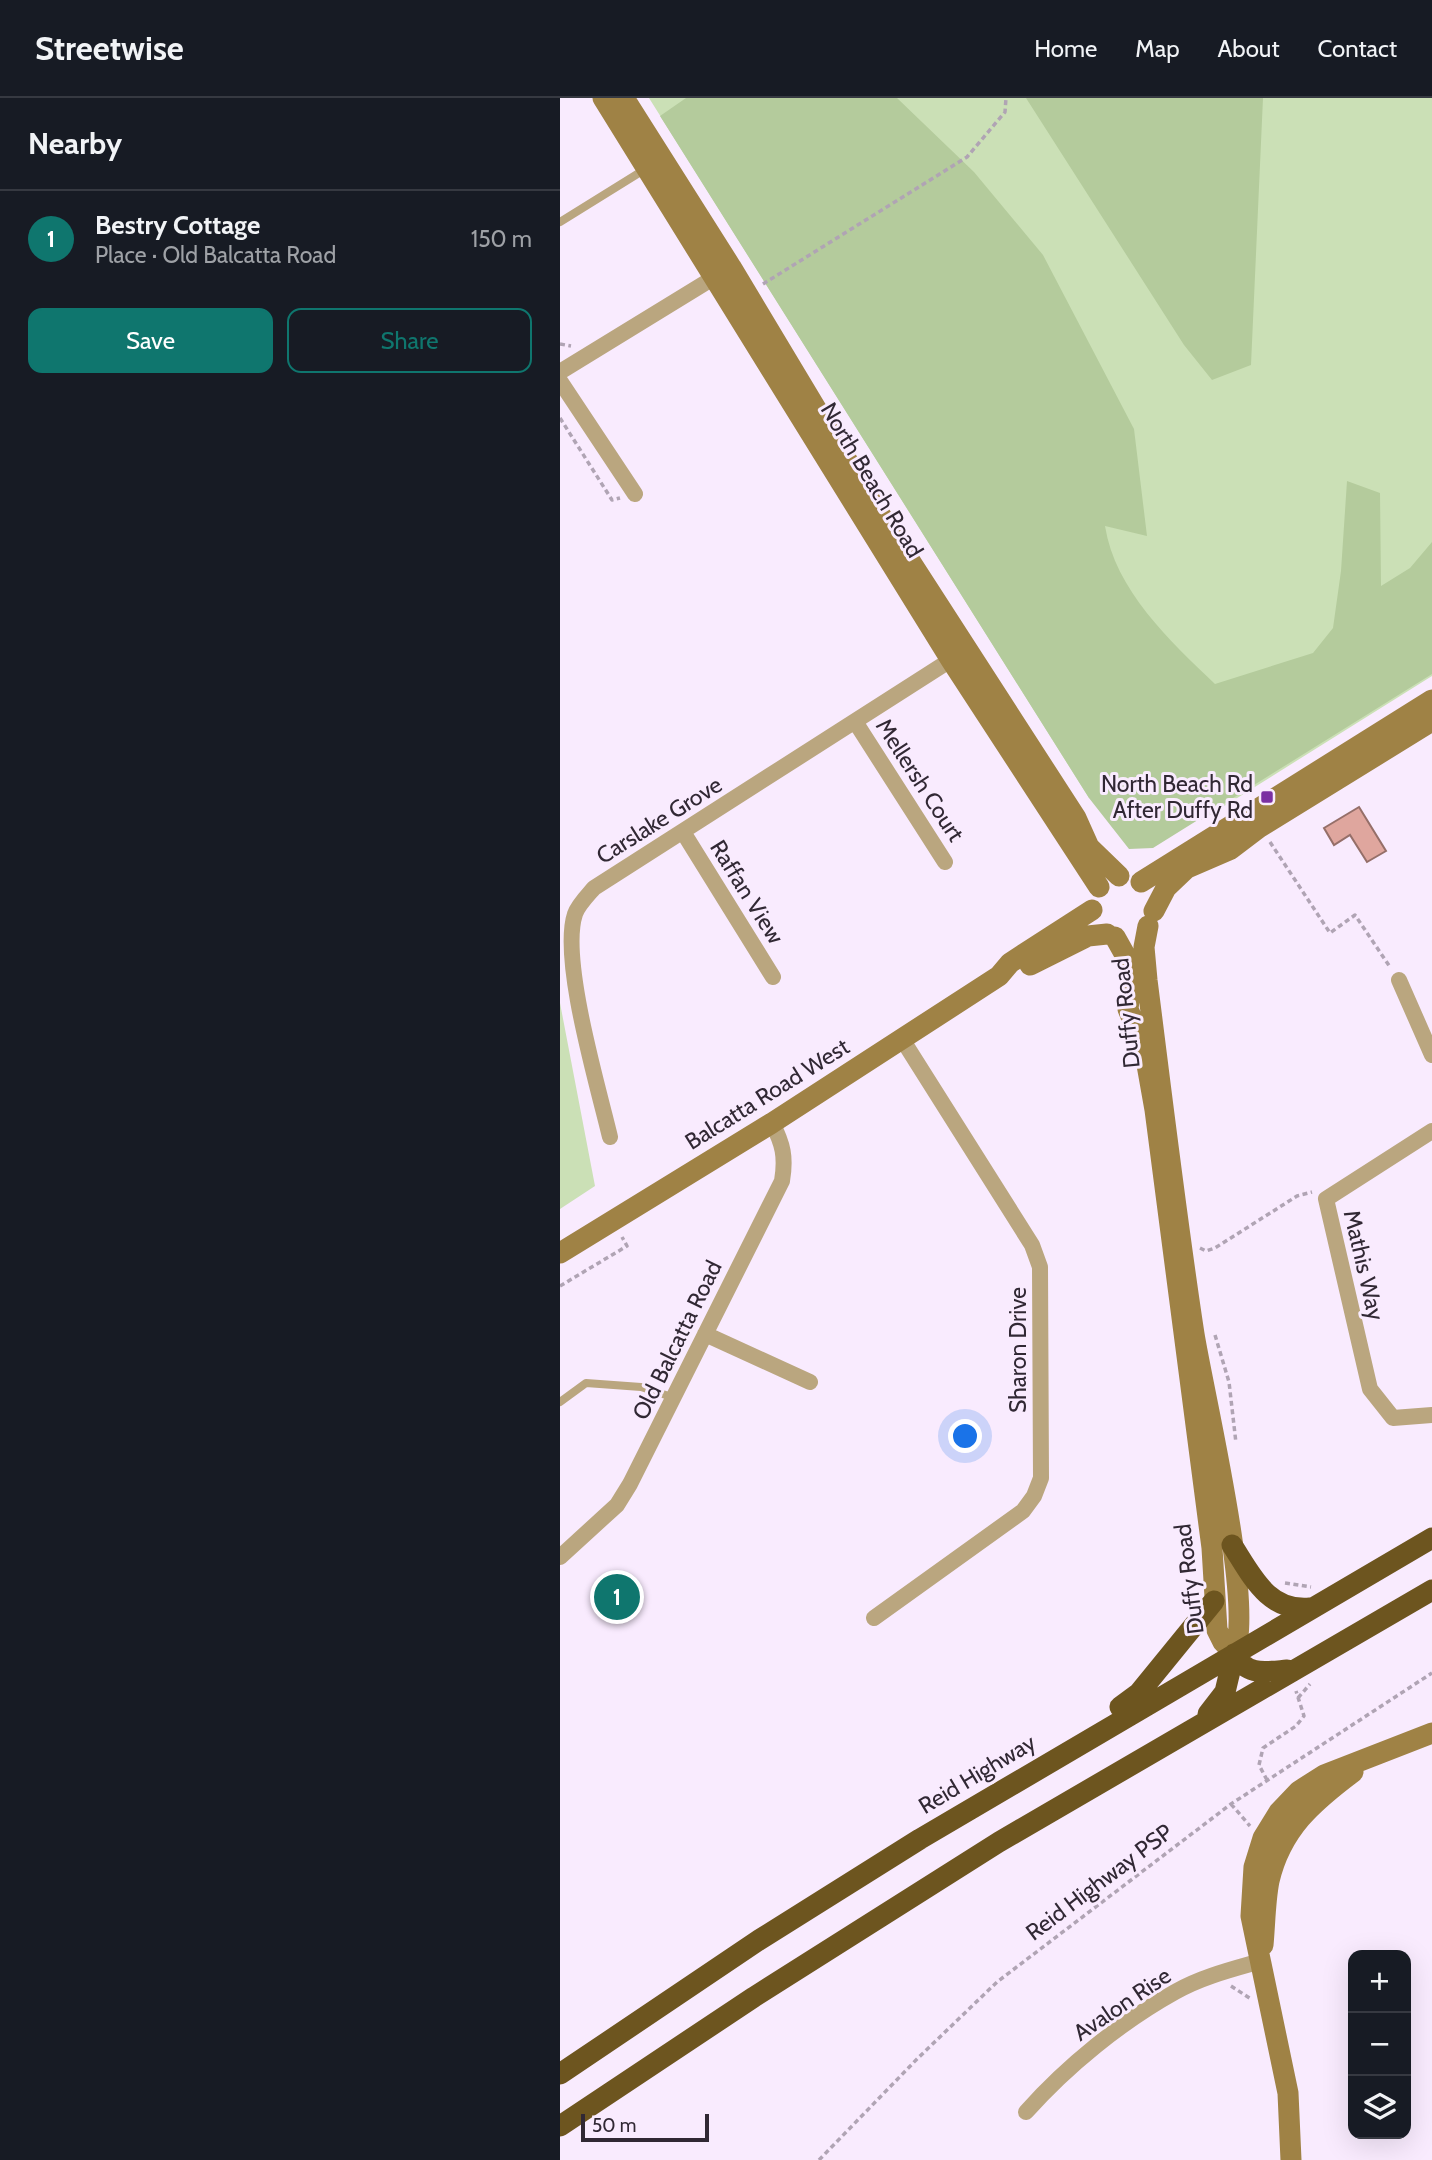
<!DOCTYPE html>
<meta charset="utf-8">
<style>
body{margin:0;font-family:Cabin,sans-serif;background:#242831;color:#f1f3f6}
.controls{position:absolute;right:21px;bottom:21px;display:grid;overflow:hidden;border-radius:14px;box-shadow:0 7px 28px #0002}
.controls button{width:63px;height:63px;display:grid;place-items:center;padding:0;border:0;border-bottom:2px solid #363941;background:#171b24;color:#f1f3f6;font:35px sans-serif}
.scale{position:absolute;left:21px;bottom:18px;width:128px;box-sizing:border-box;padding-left:7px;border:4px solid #312834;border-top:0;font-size:19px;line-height:24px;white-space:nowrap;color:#312834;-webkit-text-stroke:5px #f9ebfe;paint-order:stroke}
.you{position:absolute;left:406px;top:1339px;width:24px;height:24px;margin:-18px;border:5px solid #fff;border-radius:50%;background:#1a73e8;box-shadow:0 0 0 10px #1a73e833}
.badge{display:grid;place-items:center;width:46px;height:46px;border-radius:50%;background:#0f766e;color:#fff;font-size:23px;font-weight:700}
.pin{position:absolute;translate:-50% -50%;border:4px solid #fff;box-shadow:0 2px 7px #0006}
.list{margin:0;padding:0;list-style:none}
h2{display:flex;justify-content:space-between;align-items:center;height:91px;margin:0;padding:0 28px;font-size:30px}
h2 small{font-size:23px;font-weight:400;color:#9ea1a6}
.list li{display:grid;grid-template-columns:46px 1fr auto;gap:21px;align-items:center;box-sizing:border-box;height:98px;padding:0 28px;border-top:2px solid #363941}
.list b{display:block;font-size:26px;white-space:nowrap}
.list p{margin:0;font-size:23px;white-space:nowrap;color:#9ea1a6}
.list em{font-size:23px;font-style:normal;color:#9ea1a6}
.actions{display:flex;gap:14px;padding:21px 28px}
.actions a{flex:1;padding:16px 0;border:2px solid #0f766e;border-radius:14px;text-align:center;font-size:24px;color:#0f766e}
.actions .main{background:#0f766e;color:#fff}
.icon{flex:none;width:38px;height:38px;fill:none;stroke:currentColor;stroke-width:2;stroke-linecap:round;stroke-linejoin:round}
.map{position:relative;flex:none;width:872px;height:2062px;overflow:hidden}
header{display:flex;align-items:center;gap:42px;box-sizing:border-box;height:98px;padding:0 35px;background:#171b24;border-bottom:2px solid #363941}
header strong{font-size:33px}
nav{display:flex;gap:38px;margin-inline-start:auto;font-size:24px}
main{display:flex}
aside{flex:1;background:#171b24}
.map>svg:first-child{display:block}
.green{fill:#cbe0b6}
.forest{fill:#b4cb9c}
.building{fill:#dfa69e;stroke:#956f69;stroke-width:2}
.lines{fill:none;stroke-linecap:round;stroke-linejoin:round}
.path{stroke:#b0a4b4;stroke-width:3.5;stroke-dasharray:5 3.5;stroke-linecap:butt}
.lane{stroke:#baa67f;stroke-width:8}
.street{stroke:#baa67f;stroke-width:16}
.secondary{stroke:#9f8245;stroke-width:21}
.highway{stroke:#6d551f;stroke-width:21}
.poi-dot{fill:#7b30a2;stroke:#f9ebfe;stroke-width:2.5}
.labels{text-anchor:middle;stroke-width:6;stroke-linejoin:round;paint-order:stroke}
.street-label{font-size:23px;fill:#312834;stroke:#f9ebfe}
.poi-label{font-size:23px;fill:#312834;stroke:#f9ebfe;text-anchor:end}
</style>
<header>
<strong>Streetwise</strong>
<nav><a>Home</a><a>Map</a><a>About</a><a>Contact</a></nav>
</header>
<main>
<aside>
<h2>Nearby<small></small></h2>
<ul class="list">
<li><span class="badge">1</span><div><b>Bestry Cottage</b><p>Place · Old Balcatta Road</p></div><em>150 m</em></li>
</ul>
<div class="actions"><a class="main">Save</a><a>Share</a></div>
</aside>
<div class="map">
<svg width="872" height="2062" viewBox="0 0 872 2062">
<rect width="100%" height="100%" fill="#f9ebfe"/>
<path class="green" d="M 89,0 L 872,0 L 872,578 L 642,722 L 529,700 Z
M 0,905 L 35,1088 L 0,1111 Z"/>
<path class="forest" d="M 126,0 L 337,0 L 414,74 L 483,157 L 574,331 L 587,438 L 545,428 C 555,492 610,543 655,586 L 753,555 L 773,530 L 781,473 L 787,383 L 820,395 L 821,488 L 850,470 L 872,444 L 872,576 L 593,750 L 569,751 L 529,700 L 100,18 Z
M 466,0 L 703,0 L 691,267 L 652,282 L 624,247 Z"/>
<path class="building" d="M 799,709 L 826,753 L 807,764 L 790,737 L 774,747 L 764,730 Z
M 58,1480 L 77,1500 L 56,1519 L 37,1498 Z"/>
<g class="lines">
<path class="path" d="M 203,186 L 407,59 L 445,14 L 446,0
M 0,246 L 11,248
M 0,320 L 52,402 L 60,400
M 710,744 L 770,835 L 795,817 L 830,869
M 640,1150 L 646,1153 L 655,1150 L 737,1098 L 752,1094
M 0,1188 L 67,1148 L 62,1139
M 655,1237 L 669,1284 L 676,1345
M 725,1485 L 751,1489
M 738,1600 L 750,1586
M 707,1682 L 699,1667 L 703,1650 L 736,1628 L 744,1618 L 736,1593
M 671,1706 L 690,1728
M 671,1888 L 691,1901
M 259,2062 L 357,1961 L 437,1884 L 671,1706 L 872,1575"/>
<path class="lane" d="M 0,124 L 87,70
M 0,1304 L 26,1285 L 81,1289 L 115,1300"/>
<path class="street" d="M 0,274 L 163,174
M 0,283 L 75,396
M 296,625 L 385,764
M 123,734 L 213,879
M 839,882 L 872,957
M 872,1033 L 766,1101 L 810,1291 L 833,1320 L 872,1317
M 50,1039 C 38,988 0,861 15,816 C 18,807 28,797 34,790 L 400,556
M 145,1236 L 250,1284
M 0,1459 L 57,1407 L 70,1386 L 222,1083 C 226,1059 223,1046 212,1025
M 314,1520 L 463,1413 L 474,1398 L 481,1380 L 480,1169 L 472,1147 L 342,941
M 466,2014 C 507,1968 561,1924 615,1894 C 641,1879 673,1871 701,1863"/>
<path class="secondary" d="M 43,0 L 391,562 L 539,789
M 64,0 L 171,169 L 312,404 L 516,720 L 529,749 L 559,778
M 581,784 L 872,602
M 594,813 L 606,790 L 627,770 L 671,751 L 700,729 L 872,623
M 555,839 L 569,864 L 572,876 L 568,911 L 584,950 L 595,1012 L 652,1450 L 657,1532 L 663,1544 L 674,1556 C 695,1509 644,1298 634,1236 C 616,1118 602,1000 587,882 L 584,849 L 588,828
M 470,867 L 528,838 L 547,836
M 0,1155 L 212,1025 L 439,878 L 450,865 L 532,812
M 703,1847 C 705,1826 705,1803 709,1783 C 721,1731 753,1704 793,1674
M 731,2062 L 728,1995 L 691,1818 L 694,1769 L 703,1740 L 719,1714 L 739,1693 L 764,1677 L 872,1635"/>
<path class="highway" d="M 672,1447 C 692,1478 708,1514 750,1510
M 674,1556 C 687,1578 704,1574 727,1572
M 560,1609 L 579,1595 L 654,1503
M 648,1616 L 665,1594 L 674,1556
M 0,1976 L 199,1842 L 360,1741 L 872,1440
M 0,2028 L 194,1899 L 439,1744 L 872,1492"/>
</g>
<rect class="poi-dot" x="700" y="692" width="14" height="14" rx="3.5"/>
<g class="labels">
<g class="street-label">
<text transform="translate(312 382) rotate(59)" y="8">North Beach Road</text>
<text transform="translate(360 682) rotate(57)" y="8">Mellersh Court</text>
<text transform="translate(99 722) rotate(-32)" y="8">Carslake Grove</text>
<text transform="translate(187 794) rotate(58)" y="8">Raffan View</text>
<text transform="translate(566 915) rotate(-96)" y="8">Duffy Road</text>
<text transform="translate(207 996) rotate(-32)" y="8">Balcatta Road West</text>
<text transform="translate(804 1167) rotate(77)" y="8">Mathis Way</text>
<text transform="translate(117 1242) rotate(-64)" y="8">Old Balcatta Road</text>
<text transform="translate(458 1252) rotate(-90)" y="8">Sharon Drive</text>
<text transform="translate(629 1481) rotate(-97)" y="8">Duffy Road</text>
<text transform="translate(417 1676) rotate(-31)" y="8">Reid Highway</text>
<text transform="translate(539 1784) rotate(-37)" y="8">Reid Highway PSP</text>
<text transform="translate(562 1906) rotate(-34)" y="8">Avalon Rise</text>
</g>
<g class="poi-label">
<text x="693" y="694">North Beach Rd<tspan x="693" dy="26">After Duffy Rd</tspan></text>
</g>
</g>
</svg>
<div class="controls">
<button>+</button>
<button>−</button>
<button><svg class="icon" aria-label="layers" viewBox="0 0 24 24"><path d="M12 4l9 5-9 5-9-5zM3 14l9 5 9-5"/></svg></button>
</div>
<div class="scale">50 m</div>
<div class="you"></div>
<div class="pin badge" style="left:57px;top:1499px">1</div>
</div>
</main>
